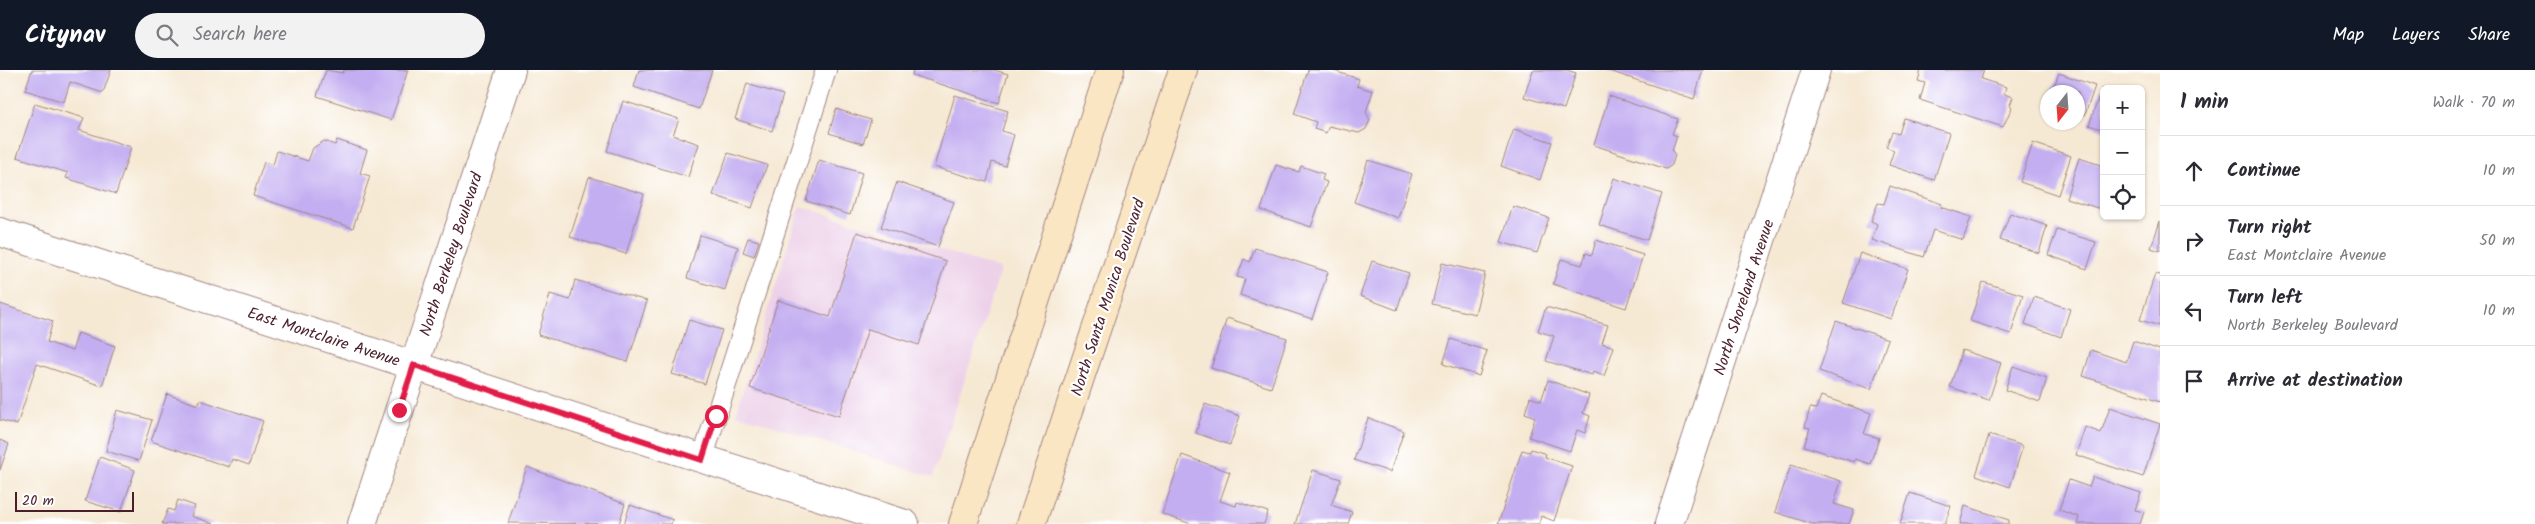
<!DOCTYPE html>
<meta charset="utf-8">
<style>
body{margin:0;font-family:Kalam,sans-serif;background:#f2f2f3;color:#2b2b33}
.controls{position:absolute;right:15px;top:15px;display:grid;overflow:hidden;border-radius:8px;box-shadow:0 1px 4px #0004}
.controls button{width:45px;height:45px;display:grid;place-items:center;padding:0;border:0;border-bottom:1px solid #e1e1e2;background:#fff;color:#2b2b33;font:25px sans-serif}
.compass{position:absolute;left:2040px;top:15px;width:45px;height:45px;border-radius:50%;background:#fff;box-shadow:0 1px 4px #0004;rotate:197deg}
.scale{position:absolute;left:15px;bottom:12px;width:119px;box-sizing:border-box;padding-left:5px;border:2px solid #4a1f2b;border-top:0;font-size:14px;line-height:18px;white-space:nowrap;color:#4a1f2b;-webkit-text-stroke:4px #fff;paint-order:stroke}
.stop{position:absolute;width:15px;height:15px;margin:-11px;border:4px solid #e11d48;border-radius:50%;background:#fff}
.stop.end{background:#e11d48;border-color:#fff;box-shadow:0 1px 5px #0008}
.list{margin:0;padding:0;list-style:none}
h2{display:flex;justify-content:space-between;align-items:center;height:65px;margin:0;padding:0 20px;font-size:21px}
h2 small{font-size:16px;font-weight:400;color:#7c7c81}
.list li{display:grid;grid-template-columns:32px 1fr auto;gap:15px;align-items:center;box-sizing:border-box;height:70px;padding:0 20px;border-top:1px solid #e1e1e2}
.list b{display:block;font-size:19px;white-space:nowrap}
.list p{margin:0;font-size:16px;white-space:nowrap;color:#7c7c81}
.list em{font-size:16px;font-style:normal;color:#7c7c81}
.icon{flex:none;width:28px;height:28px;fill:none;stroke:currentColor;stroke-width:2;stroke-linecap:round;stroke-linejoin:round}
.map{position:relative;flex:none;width:2160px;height:454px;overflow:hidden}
header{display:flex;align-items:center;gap:30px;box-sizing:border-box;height:70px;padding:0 25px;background:#111827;color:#fff}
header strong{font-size:24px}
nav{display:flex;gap:28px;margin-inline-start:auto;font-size:18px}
.search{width:350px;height:45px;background:#f2f2f3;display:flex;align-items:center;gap:12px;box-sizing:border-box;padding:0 18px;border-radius:28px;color:#7c7c81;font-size:19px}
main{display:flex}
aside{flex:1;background:#fff}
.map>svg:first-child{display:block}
.built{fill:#edd1e9}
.building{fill:#c3aef1}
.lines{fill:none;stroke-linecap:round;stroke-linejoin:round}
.lane-casing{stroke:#a08480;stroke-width:22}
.street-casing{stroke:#a08480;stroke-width:30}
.secondary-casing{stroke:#a08480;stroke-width:30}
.lane{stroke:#fff;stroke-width:20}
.street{stroke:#fff;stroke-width:28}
.secondary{stroke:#fbe6c3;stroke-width:28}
.route{stroke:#e11d48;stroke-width:6}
.labels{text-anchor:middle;stroke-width:4.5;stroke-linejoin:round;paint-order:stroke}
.street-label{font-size:16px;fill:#4a1f2b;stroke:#fff}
</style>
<header>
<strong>Citynav</strong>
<div class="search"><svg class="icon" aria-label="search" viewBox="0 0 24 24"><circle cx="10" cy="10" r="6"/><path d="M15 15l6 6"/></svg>Search here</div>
<nav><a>Map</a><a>Layers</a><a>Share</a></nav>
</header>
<main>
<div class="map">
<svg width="2160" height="454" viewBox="0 0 2160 454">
<rect width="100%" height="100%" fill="#fff"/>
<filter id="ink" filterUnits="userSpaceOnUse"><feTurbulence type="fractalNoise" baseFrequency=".02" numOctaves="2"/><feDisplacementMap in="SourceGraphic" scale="10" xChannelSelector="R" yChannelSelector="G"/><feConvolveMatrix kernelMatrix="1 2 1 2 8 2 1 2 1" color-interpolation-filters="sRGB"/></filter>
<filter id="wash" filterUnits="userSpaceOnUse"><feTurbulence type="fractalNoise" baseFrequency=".0096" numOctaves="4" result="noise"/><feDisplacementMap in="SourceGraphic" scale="20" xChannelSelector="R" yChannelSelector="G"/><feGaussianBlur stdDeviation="1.12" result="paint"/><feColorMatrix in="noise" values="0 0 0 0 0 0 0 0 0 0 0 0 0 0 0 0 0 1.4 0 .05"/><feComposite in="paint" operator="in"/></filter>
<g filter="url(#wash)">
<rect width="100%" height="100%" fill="#f6e9d4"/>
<path class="built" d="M 800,136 L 1001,199 L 933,407 L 736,344 Z"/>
<g id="blocks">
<path class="building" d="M 32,0 L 111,0 L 103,23 L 70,12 L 64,32 L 25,20 Z
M 326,0 L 343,3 L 344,0 L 408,0 L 391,50 L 317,26 Z
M 639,0 L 712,0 L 699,39 L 634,17 Z
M 913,0 L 994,0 L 1008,4 L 999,33 L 912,5 Z
M 1308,0 L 1331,0 L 1359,9 L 1357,16 L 1373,21 L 1366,42 L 1370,50 L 1366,59 L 1359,63 L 1329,56 L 1326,63 L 1314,59 L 1316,52 L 1294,44 Z
M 1533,0 L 1567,0 L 1576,3 L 1564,39 L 1524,27 Z
M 1606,0 L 1703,0 L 1694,29 Z
M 1921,0 L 1984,0 L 1981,9 L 2006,17 L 2004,24 L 2013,27 L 2010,35 L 2012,37 L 2003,57 L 1920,30 L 1925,13 L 1918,11 Z
M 2059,3 L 2095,16 L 2085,45 L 2078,42 L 2078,22 L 2052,22 Z
M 747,14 L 783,25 L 772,61 L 735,49 Z
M 2102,18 L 2104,19 L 2104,60 L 2089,55 Z
M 955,25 L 1008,41 L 1002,61 L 1014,65 L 1005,96 L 992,92 L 987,112 L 934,97 Z
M 1609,26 L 1678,49 L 1672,64 L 1677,66 L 1672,81 L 1675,85 L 1672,95 L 1666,99 L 1594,75 Z
M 623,31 L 679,49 L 673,65 L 699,74 L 688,107 L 607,81 Z
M 35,33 L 84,48 L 79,60 L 131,77 L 116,124 L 66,108 L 68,103 L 17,87 Z
M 836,39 L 871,50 L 863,74 L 829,63 Z
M 1904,48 L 1949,63 L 1934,110 L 1889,95 L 1894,80 L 1886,77 L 1892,62 L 1899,64 Z
M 1514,59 L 1552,72 L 1540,110 L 1501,96 Z
M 337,70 L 367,80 L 360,103 L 370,106 L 353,158 L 253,126 L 264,92 L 273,95 L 277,81 L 308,91 L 313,78 L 324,71 L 335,75 Z
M 2033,73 L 2071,86 L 2058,125 L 2020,112 Z
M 728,83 L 767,95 L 752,138 L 713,125 Z
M 2079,88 L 2104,96 L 2104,140 L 2066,128 Z
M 819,90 L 862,103 L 850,145 L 806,131 Z
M 1368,90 L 1412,104 L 1398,148 L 1354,132 Z
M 1276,95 L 1299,102 L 1301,96 L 1324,104 L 1322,110 L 1327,112 L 1311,157 L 1261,140 Z
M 589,107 L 644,124 L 626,184 L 570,167 Z
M 1614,108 L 1662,124 L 1647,170 L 1599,155 Z
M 897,112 L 954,132 L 938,177 L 881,157 Z
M 1890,116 L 1942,134 L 1941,137 L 1971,147 L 1963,170 L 1933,160 L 1924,187 L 1872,170 L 1877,154 L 1871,151 L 1878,133 L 1884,134 Z
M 1513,136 L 1549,148 L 1537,183 L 1501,172 Z
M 2010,143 L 2047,156 L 2039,183 L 2000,170 Z
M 2160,151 L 2160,181 L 2151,178 Z
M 2057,160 L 2096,172 L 2087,199 L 2048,185 Z
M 857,162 L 946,191 L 919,275 L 868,259 L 839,346 L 750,318 L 778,230 L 830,247 Z
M 700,165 L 738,177 L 725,220 L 687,208 Z
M 748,168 L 759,171 L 754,186 L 743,182 Z
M 1596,170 L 1643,185 L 1626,238 L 1553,214 L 1561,189 L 1582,195 L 1586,183 L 1592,185 Z
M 1255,178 L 1328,202 L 1312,249 L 1240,225 L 1245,209 L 1237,207 L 1244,189 L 1250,192 Z
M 1860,183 L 1908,199 L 1891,249 L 1843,233 Z
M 1372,191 L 1409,203 L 1397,240 L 1360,226 Z
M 1442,193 L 1485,203 L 1475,244 L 1432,234 Z
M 2155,204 L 2160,205 L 2160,256 L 2140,250 Z
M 575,210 L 647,231 L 628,292 L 538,265 L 550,224 L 570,230 Z
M 1983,212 L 2023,225 L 2011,264 L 1970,251 Z
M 2034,227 L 2070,239 L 2061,267 L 2025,254 Z
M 0,234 L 53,251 L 47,272 L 72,281 L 78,263 L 115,276 L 102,316 L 37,294 L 17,355 L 0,350 Z
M 1546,237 L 1608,255 L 1602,273 L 1614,277 L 1604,306 L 1593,302 L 1592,305 L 1546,291 L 1554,266 L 1538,261 Z
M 1227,248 L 1287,268 L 1271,318 L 1211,298 Z
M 689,250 L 722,260 L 705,314 L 672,304 Z
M 1836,251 L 1888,269 L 1871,319 L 1819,301 Z
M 1451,269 L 1487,281 L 1479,306 L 1443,294 Z
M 2133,271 L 2160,280 L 2160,332 L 2083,306 L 2091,280 L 2126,292 Z
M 1962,280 L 2001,293 L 1989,330 L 1950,317 Z
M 2013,296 L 2047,308 L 2040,332 L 2005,320 Z
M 1548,310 L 1589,325 L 1583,343 L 1590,346 L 1585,363 L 1577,360 L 1570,381 L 1529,367 L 1535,347 L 1525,343 L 1530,327 L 1541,331 Z
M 167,324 L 198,335 L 200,330 L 263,351 L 249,395 L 232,389 L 229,397 L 151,371 Z
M 1821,326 L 1871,343 L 1864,364 L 1879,368 L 1870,394 L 1855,389 L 1854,392 L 1804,376 L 1810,358 L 1805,357 L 1810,338 L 1816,339 Z
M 1205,334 L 1240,346 L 1230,375 L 1196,363 Z
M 2110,337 L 2160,354 L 2143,407 L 2076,385 L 2085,357 L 2101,363 Z
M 117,340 L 152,350 L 139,391 L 106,381 Z
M 1368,348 L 1404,361 L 1390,402 L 1354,390 Z
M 1989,365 L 2023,376 L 2010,417 L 1976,405 Z
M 0,370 L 9,374 L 0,400 Z
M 1531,379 L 1546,384 L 1545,387 L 1572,396 L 1554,451 L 1541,446 L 1539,454 L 1498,454 L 1522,380 L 1530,382 Z
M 1182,385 L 1230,402 L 1220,431 L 1236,436 L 1237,432 L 1268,442 L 1264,454 L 1191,454 L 1162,444 Z
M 100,387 L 135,400 L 121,442 L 85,431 Z
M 1791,395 L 1841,411 L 1834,434 L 1854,440 L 1849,454 L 1812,454 L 1775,442 Z
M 527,397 L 625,434 L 619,454 L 508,453 Z
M 1313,400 L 1341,409 L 1331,435 L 1352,442 L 1348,454 L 1295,454 Z
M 2093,407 L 2141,423 L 2135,440 L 2144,442 L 2140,454 L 2077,454 L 2079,447 L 2059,440 L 2069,410 L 2089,417 Z
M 1910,423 L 1951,436 L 1945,454 L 1900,454 Z
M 178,430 L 195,436 L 191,446 L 214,454 L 162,454 L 168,439 L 174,441 Z
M 630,435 L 673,450 L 671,454 L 624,454 Z
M 1965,436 L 2009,450 L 2008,454 L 1960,454 Z"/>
</g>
</g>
<g filter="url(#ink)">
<use href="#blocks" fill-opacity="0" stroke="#a08480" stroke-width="1"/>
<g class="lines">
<defs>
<path id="lane" d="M 702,390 L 826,0"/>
<path id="street" d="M 0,162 L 905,454
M 362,454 L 511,0
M 1669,454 L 1816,0"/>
<path id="secondary" d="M 963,454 L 1110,0
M 1031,454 L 1183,0"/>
</defs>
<use href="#lane" class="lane-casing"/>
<use href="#street" class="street-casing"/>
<use href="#secondary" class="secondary-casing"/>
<use href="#lane" class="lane"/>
<use href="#street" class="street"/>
<use href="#secondary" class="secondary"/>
</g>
</g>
<g class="lines" filter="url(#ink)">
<path class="route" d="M 399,340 L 414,295 L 702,390 L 716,346"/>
</g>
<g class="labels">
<g class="street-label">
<text transform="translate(450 184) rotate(-72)" y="6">North Berkeley Boulevard</text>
<text transform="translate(1107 227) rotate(-72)" y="6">North Santa Monica Boulevard</text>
<text transform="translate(1743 227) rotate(-72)" y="6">North Shoreland Avenue</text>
<text transform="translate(324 266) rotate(18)" y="6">East Montclaire Avenue</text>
</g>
</g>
</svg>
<div class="controls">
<button>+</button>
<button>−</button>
<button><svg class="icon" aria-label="locate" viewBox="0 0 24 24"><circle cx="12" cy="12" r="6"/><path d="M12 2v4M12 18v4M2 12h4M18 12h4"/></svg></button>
</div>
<svg class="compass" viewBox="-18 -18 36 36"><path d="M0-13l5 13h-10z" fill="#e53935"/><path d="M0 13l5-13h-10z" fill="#7c7c81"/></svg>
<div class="scale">20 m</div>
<div class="stop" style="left:716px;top:346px"></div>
<div class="stop end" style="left:399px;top:340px"></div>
</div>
<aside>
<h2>1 min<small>Walk · 70 m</small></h2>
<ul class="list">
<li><svg class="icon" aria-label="ahead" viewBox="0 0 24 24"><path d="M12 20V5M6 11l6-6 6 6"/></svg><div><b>Continue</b></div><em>10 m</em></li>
<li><svg class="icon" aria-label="right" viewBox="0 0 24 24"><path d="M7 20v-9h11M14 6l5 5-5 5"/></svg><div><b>Turn right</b><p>East Montclaire Avenue</p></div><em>50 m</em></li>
<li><svg class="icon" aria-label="left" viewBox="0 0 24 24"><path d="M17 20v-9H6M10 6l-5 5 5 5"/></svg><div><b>Turn left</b><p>North Berkeley Boulevard</p></div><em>10 m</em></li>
<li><svg class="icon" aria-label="arrive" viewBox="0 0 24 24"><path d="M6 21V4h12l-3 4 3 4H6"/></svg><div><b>Arrive at destination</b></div></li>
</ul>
</aside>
</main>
